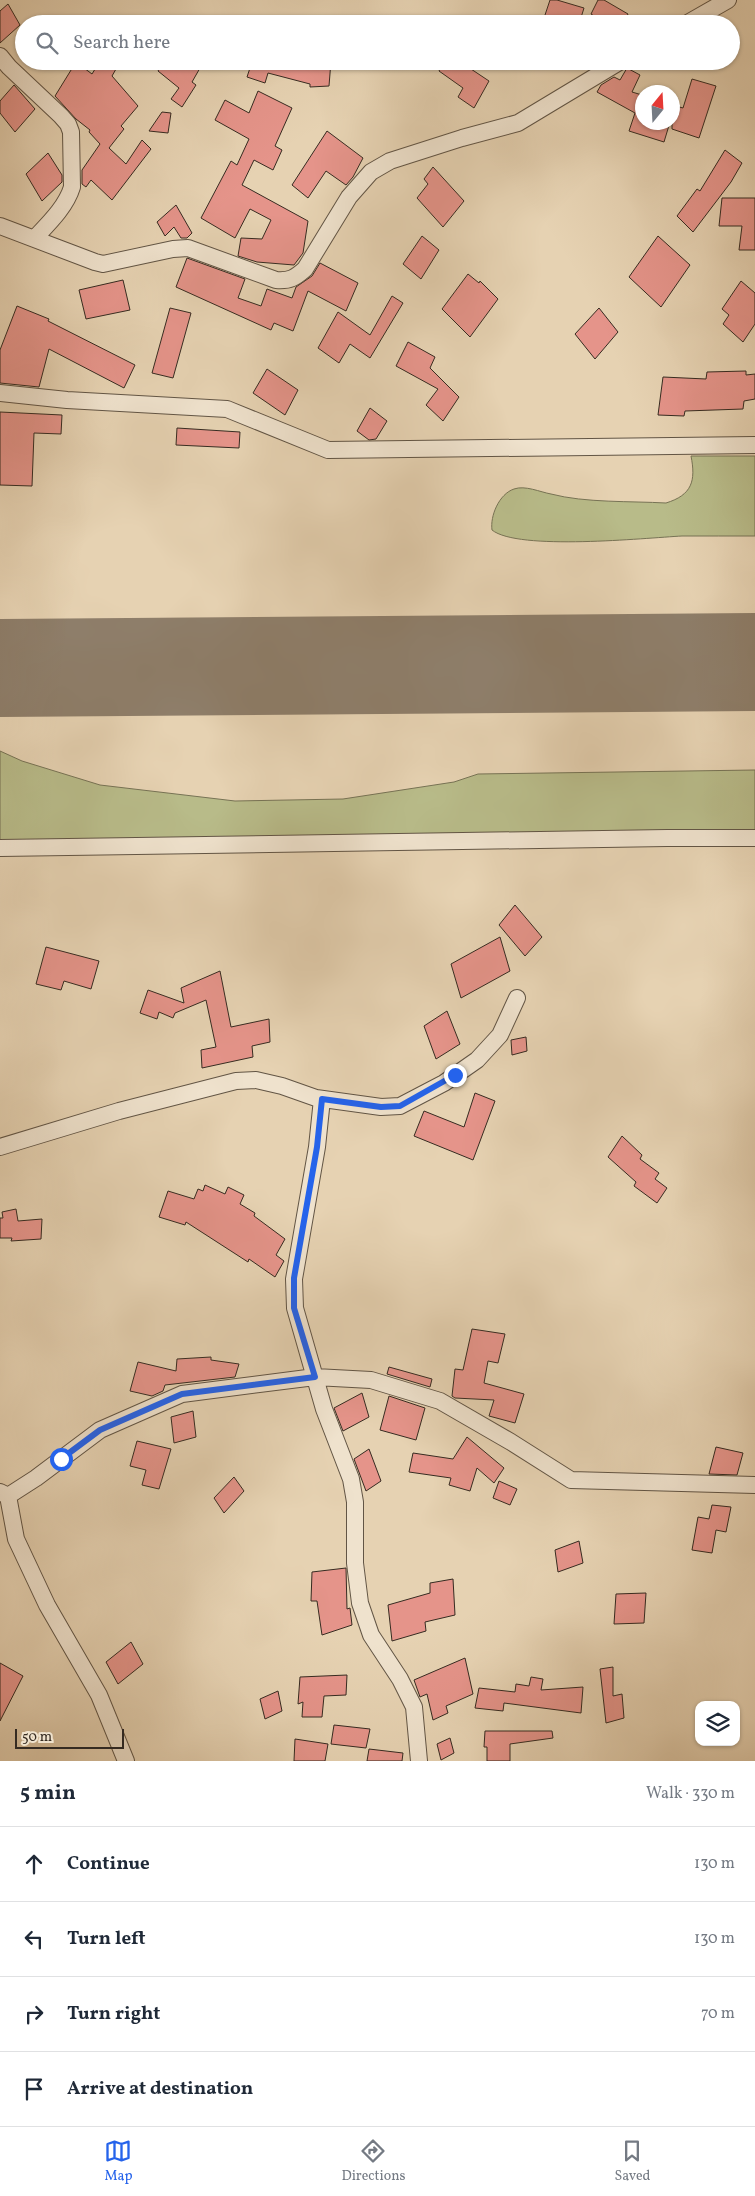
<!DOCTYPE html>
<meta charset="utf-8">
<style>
body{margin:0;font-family:Vollkorn,serif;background:#f6f6f7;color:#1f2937}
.controls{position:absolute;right:15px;bottom:15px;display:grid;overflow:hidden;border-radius:10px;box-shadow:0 1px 4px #0004}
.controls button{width:45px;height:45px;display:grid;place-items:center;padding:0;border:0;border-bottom:1px solid #e0e1e3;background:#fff;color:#1f2937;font:25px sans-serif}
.compass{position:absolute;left:635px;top:85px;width:45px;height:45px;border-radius:50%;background:#fff;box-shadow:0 1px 4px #0004;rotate:18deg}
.scale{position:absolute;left:15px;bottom:12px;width:109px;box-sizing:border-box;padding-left:5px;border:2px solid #362b21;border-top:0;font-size:14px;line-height:18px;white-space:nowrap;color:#362b21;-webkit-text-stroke:4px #efe2cd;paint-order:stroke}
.stop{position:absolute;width:15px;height:15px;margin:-11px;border:4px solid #2563eb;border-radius:50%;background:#fff}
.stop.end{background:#2563eb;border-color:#fff;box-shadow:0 1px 5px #0008}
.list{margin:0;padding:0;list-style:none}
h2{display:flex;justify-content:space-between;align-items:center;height:65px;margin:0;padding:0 20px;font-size:21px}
h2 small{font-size:16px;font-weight:400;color:#747a83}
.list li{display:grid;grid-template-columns:32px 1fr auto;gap:15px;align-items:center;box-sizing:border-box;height:75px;padding:0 20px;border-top:1px solid #e0e1e3}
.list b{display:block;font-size:19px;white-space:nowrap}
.list em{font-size:16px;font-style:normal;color:#747a83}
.icon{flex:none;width:28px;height:28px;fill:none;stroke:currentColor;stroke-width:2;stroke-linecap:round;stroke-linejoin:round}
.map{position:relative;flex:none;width:755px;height:1761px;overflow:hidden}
.search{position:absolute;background:#fff;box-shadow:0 1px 4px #0004;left:15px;right:15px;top:15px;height:55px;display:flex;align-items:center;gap:12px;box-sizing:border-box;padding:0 18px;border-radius:28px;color:#747a83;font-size:19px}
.sheet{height:365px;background:#fff}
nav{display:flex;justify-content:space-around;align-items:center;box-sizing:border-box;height:70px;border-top:1px solid #e0e1e3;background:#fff;font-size:14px;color:#747a83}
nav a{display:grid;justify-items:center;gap:2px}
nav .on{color:#2563eb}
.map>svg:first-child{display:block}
.green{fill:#b8bb89;stroke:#777355}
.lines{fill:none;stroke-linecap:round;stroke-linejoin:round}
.runway{stroke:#8e7e6a;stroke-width:98}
.building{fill:#e5948a;stroke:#362b21}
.minor-casing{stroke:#625545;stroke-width:18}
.minor{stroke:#efe2cd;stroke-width:16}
.route{stroke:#2563eb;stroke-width:6}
</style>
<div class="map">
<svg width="755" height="1761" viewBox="0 0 755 1761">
<rect width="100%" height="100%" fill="#e6d2b2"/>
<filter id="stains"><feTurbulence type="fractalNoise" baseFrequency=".004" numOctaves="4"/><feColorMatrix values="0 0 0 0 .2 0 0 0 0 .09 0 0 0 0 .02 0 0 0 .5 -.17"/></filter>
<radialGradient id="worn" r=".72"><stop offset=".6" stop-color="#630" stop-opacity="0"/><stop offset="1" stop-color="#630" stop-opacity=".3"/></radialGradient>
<path class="green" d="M 691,456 L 755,456 L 755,536 C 731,536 706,536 682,536 C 645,538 518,551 492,530 C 490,516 499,494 514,489 C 525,485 540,492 551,494 C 585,503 631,501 666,503 C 692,495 696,481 691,456 Z
M 0,751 L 22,761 L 100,785 L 235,801 L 343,799 L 454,782 L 478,774 L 755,770 L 755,835 L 0,840 Z"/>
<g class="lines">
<path class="runway" d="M 0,668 L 755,662"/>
</g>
<path class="building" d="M 550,0 L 557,0 L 584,8 L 579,24 L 542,24 Z
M 598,0 L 604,0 L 628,14 L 623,24 L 606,24 L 591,14 Z
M 8,4 L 20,25 L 0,43 L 0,11 Z
M 100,61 L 105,61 L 116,69 L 112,76 L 138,106 L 121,126 L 124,129 L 109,148 L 126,164 L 142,140 L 151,149 L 112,200 L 91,180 L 86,187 L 82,184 L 82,170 L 100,144 L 89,132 L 90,130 L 76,119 L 55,96 L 76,62 L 92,74 Z
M 164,61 L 204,61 L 192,82 L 196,85 L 182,107 L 171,99 L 179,88 L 158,71 Z
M 240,61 L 331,61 L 329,86 L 310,87 L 310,84 L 268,73 L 265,83 L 247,77 L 250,68 L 240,65 Z
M 444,61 L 459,61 L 489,81 L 474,108 L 458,97 L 463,88 L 439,71 Z
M 627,68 L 640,75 L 632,92 L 642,95 L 642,122 L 670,122 L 664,142 L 629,131 L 635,113 L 597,92 L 601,85 L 614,77 L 620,80 Z
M 692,79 L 716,86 L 699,138 L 672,129 L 672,105 L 683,108 Z
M 14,85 L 35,109 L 15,132 L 0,113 L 0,101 Z
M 258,91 L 292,108 L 275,146 L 282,150 L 273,170 L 254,160 L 242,185 L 308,221 L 303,253 L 294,265 L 257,262 L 238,256 L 241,238 L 262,239 L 271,220 L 250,209 L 235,238 L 201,218 L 231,161 L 237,165 L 249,139 L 215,120 L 225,100 L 249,113 Z
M 162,112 L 171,113 L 168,133 L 149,131 Z
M 327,131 L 363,158 L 353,177 L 346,185 L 326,171 L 308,198 L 292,185 Z
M 725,150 L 742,163 L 731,182 L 693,232 L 677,216 L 697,189 L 700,191 Z
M 48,153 L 62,175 L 62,182 L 42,201 L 26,174 Z
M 433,167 L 464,201 L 443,227 L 417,198 L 428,184 L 424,179 Z
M 722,198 L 755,198 L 755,250 L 739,250 L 742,226 L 719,226 Z
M 176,205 L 192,233 L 187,238 L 181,238 L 174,227 L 165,236 L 157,222 Z
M 422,236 L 439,250 L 421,279 L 403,264 Z
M 658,236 L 690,265 L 661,307 L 629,277 Z
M 187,258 L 245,279 L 238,298 L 261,306 L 267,289 L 292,298 L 296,287 L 312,276 L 320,263 L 358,283 L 346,311 L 308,291 L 293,331 L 274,323 L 271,330 L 176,287 Z
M 468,274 L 479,283 L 480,281 L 498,299 L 470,337 L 442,309 Z
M 123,280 L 130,310 L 86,319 L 79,290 Z
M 741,281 L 755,293 L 755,324 L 743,342 L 723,324 L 729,315 L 722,309 Z
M 392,296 L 403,303 L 370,358 L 350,344 L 339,363 L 318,348 L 338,312 L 370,335 Z
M 17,306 L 49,319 L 48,321 L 135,365 L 124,388 L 49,349 L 39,387 L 0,383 L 0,350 Z
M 170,308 L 191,313 L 173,378 L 152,373 Z
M 599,308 L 618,332 L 595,359 L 575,334 Z
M 408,342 L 435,357 L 430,368 L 459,397 L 443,421 L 426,405 L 438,389 L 396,366 Z
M 267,369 L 298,390 L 285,415 L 253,393 Z
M 746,371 L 746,375 L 755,374 L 755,399 L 744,401 L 743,409 L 685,411 L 684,416 L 658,415 L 663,377 L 706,379 L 707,372 Z
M 370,408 L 387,421 L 376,439 L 369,440 L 357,431 Z
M 0,412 L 62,415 L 61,434 L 34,433 L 32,486 L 0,485 Z
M 177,428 L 240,432 L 239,448 L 176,445 Z
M 515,905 L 542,937 L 525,956 L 499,925 Z
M 500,937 L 510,971 L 461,998 L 451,964 Z
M 46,947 L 99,961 L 91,989 L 64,981 L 61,990 L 36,984 Z
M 220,971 L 231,1027 L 269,1019 L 270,1042 L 252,1046 L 253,1057 L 202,1068 L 201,1050 L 216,1047 L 206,1000 L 175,1013 L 173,1018 L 159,1012 L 157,1019 L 140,1013 L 148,990 L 184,1003 L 181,988 Z
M 447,1011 L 460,1044 L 436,1059 L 424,1026 Z
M 526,1037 L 527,1051 L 512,1055 L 511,1040 Z
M 475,1093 L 495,1101 L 473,1160 L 414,1136 L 424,1111 L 464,1127 Z
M 622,1136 L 642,1155 L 640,1159 L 659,1173 L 655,1179 L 667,1188 L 657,1203 L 634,1186 L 636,1182 L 608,1157 Z
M 205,1185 L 225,1194 L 228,1187 L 244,1195 L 240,1204 L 255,1213 L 254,1216 L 285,1239 L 276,1255 L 284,1261 L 275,1277 L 249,1259 L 248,1262 L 186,1222 L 185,1225 L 159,1217 L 168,1191 L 194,1199 L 198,1189 L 203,1191 Z
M 16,1209 L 18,1221 L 42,1219 L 41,1239 L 11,1241 L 12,1238 L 0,1238 L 0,1218 L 3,1218 L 2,1212 Z
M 472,1329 L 505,1334 L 498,1363 L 488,1361 L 484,1383 L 524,1394 L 515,1423 L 489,1416 L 494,1400 L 455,1398 L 452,1396 L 455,1369 L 463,1370 Z
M 211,1357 L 211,1360 L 239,1364 L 235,1377 L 165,1385 L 163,1391 L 152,1396 L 130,1391 L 138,1362 L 176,1371 L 177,1359 Z
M 389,1367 L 432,1379 L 430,1387 L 387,1374 Z
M 362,1393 L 369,1417 L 343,1431 L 334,1408 Z
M 389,1396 L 425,1408 L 416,1440 L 380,1430 Z
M 193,1411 L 196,1437 L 174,1443 L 171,1417 Z
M 467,1437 L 504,1468 L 494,1483 L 477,1468 L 470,1491 L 449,1485 L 451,1478 L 409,1472 L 413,1453 L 453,1459 Z
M 137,1441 L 171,1449 L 159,1489 L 142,1485 L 146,1470 L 130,1466 Z
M 716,1447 L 743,1453 L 737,1475 L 709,1474 Z
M 369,1449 L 381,1481 L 366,1491 L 354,1459 Z
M 234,1477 L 244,1491 L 224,1513 L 214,1498 Z
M 499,1481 L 517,1489 L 510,1505 L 493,1498 Z
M 712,1505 L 731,1507 L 726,1532 L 716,1530 L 712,1553 L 692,1550 L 698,1517 L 709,1519 Z
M 579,1541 L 583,1563 L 558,1572 L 555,1550 Z
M 346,1568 L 347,1609 L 350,1608 L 352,1625 L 322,1635 L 317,1601 L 311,1601 L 312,1572 Z
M 453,1579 L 455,1615 L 425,1622 L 426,1631 L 392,1641 L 388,1605 L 430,1593 L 430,1583 Z
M 646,1593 L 644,1623 L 614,1624 L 616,1594 Z
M 131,1642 L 143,1664 L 118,1684 L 106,1662 Z
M 465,1658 L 473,1694 L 446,1706 L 448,1713 L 433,1720 L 427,1694 L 420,1697 L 414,1680 Z
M 0,1663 L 23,1676 L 0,1721 Z
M 613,1667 L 613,1696 L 622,1694 L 624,1718 L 606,1723 L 600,1669 Z
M 347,1675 L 346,1695 L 324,1696 L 322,1717 L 302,1717 L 303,1702 L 298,1704 L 300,1677 Z
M 531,1677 L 543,1679 L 541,1690 L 583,1687 L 581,1713 L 504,1703 L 503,1711 L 475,1708 L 479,1688 L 515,1692 L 516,1684 L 529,1686 Z
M 278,1691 L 282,1711 L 265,1719 L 260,1699 Z
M 334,1725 L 370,1729 L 366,1748 L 331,1744 Z
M 485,1731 L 552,1731 L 553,1738 L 510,1744 L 510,1761 L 487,1761 L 487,1747 L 484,1747 Z
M 450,1738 L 454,1753 L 441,1760 L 437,1744 Z
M 295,1739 L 328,1744 L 325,1761 L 294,1761 Z
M 369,1749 L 403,1753 L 402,1761 L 367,1761 Z"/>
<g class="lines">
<defs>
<path id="minor" d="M 686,24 L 728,0
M 0,56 L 9,67 L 61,116 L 68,124 L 71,132 L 72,187 C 66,207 48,224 34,239
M 0,226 L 95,262 L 103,264 L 173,249 L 188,248 L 276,280 C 290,281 295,278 305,269 L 349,197 L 371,172 L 390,161 L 462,138 L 518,123 L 621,61
M 0,393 L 67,400 L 227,409 L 328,450 L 755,445
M 0,848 L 667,838 L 755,838
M 322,1099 L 317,1147 L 294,1279 L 295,1308 L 324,1409 L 351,1479 L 355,1502 L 355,1563 L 360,1603 L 371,1635 L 400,1679 L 414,1707 L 419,1761
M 0,1147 L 119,1111 L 236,1081 L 256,1080 L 282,1086 L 316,1098 L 381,1107 L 400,1106 L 444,1083 L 477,1060 L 500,1035 L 517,998
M 0,1492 L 8,1496 L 36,1478 L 100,1430 L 182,1394 L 315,1377 L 371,1380 L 440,1401 L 511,1442 L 571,1480 L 755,1485
M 8,1496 L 16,1539 L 47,1605 L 99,1695 L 126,1761"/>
</defs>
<use href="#minor" class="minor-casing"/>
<use href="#minor" class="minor"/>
</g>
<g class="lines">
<path class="route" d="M 61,1459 L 100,1430 L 182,1394 L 315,1377 L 294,1308 L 294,1278 L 317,1147 L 322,1099 L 381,1107 L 400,1106 L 455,1075"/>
</g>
<rect width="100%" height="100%" filter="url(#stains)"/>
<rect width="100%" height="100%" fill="url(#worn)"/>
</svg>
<div class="controls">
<button><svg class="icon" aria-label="layers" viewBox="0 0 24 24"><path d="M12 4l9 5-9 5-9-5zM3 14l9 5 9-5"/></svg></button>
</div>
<svg class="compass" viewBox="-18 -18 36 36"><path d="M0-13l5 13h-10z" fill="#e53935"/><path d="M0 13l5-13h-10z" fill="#747a83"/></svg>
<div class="scale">50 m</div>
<div class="stop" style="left:61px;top:1459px"></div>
<div class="stop end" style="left:455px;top:1075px"></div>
<div class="search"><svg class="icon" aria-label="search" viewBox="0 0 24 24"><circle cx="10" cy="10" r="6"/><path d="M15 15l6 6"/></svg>Search here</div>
</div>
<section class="sheet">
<h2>5 min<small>Walk · 330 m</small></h2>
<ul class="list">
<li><svg class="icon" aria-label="ahead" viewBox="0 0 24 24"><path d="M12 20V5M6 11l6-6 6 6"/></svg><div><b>Continue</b></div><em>130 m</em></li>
<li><svg class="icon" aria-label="left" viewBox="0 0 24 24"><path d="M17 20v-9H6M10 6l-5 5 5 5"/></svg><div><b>Turn left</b></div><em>130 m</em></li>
<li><svg class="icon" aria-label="right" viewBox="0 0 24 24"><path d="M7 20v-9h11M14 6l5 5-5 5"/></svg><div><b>Turn right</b></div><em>70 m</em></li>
<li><svg class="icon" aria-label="arrive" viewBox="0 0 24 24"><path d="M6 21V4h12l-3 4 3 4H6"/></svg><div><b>Arrive at destination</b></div></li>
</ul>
</section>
<nav>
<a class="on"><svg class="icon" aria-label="map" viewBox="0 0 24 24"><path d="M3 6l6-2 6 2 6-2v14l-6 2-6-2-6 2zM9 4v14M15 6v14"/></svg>Map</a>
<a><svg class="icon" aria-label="directions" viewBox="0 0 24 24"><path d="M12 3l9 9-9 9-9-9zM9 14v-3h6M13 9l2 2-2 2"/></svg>Directions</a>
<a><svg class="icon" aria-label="saved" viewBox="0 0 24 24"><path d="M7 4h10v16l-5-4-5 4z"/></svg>Saved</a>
</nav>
